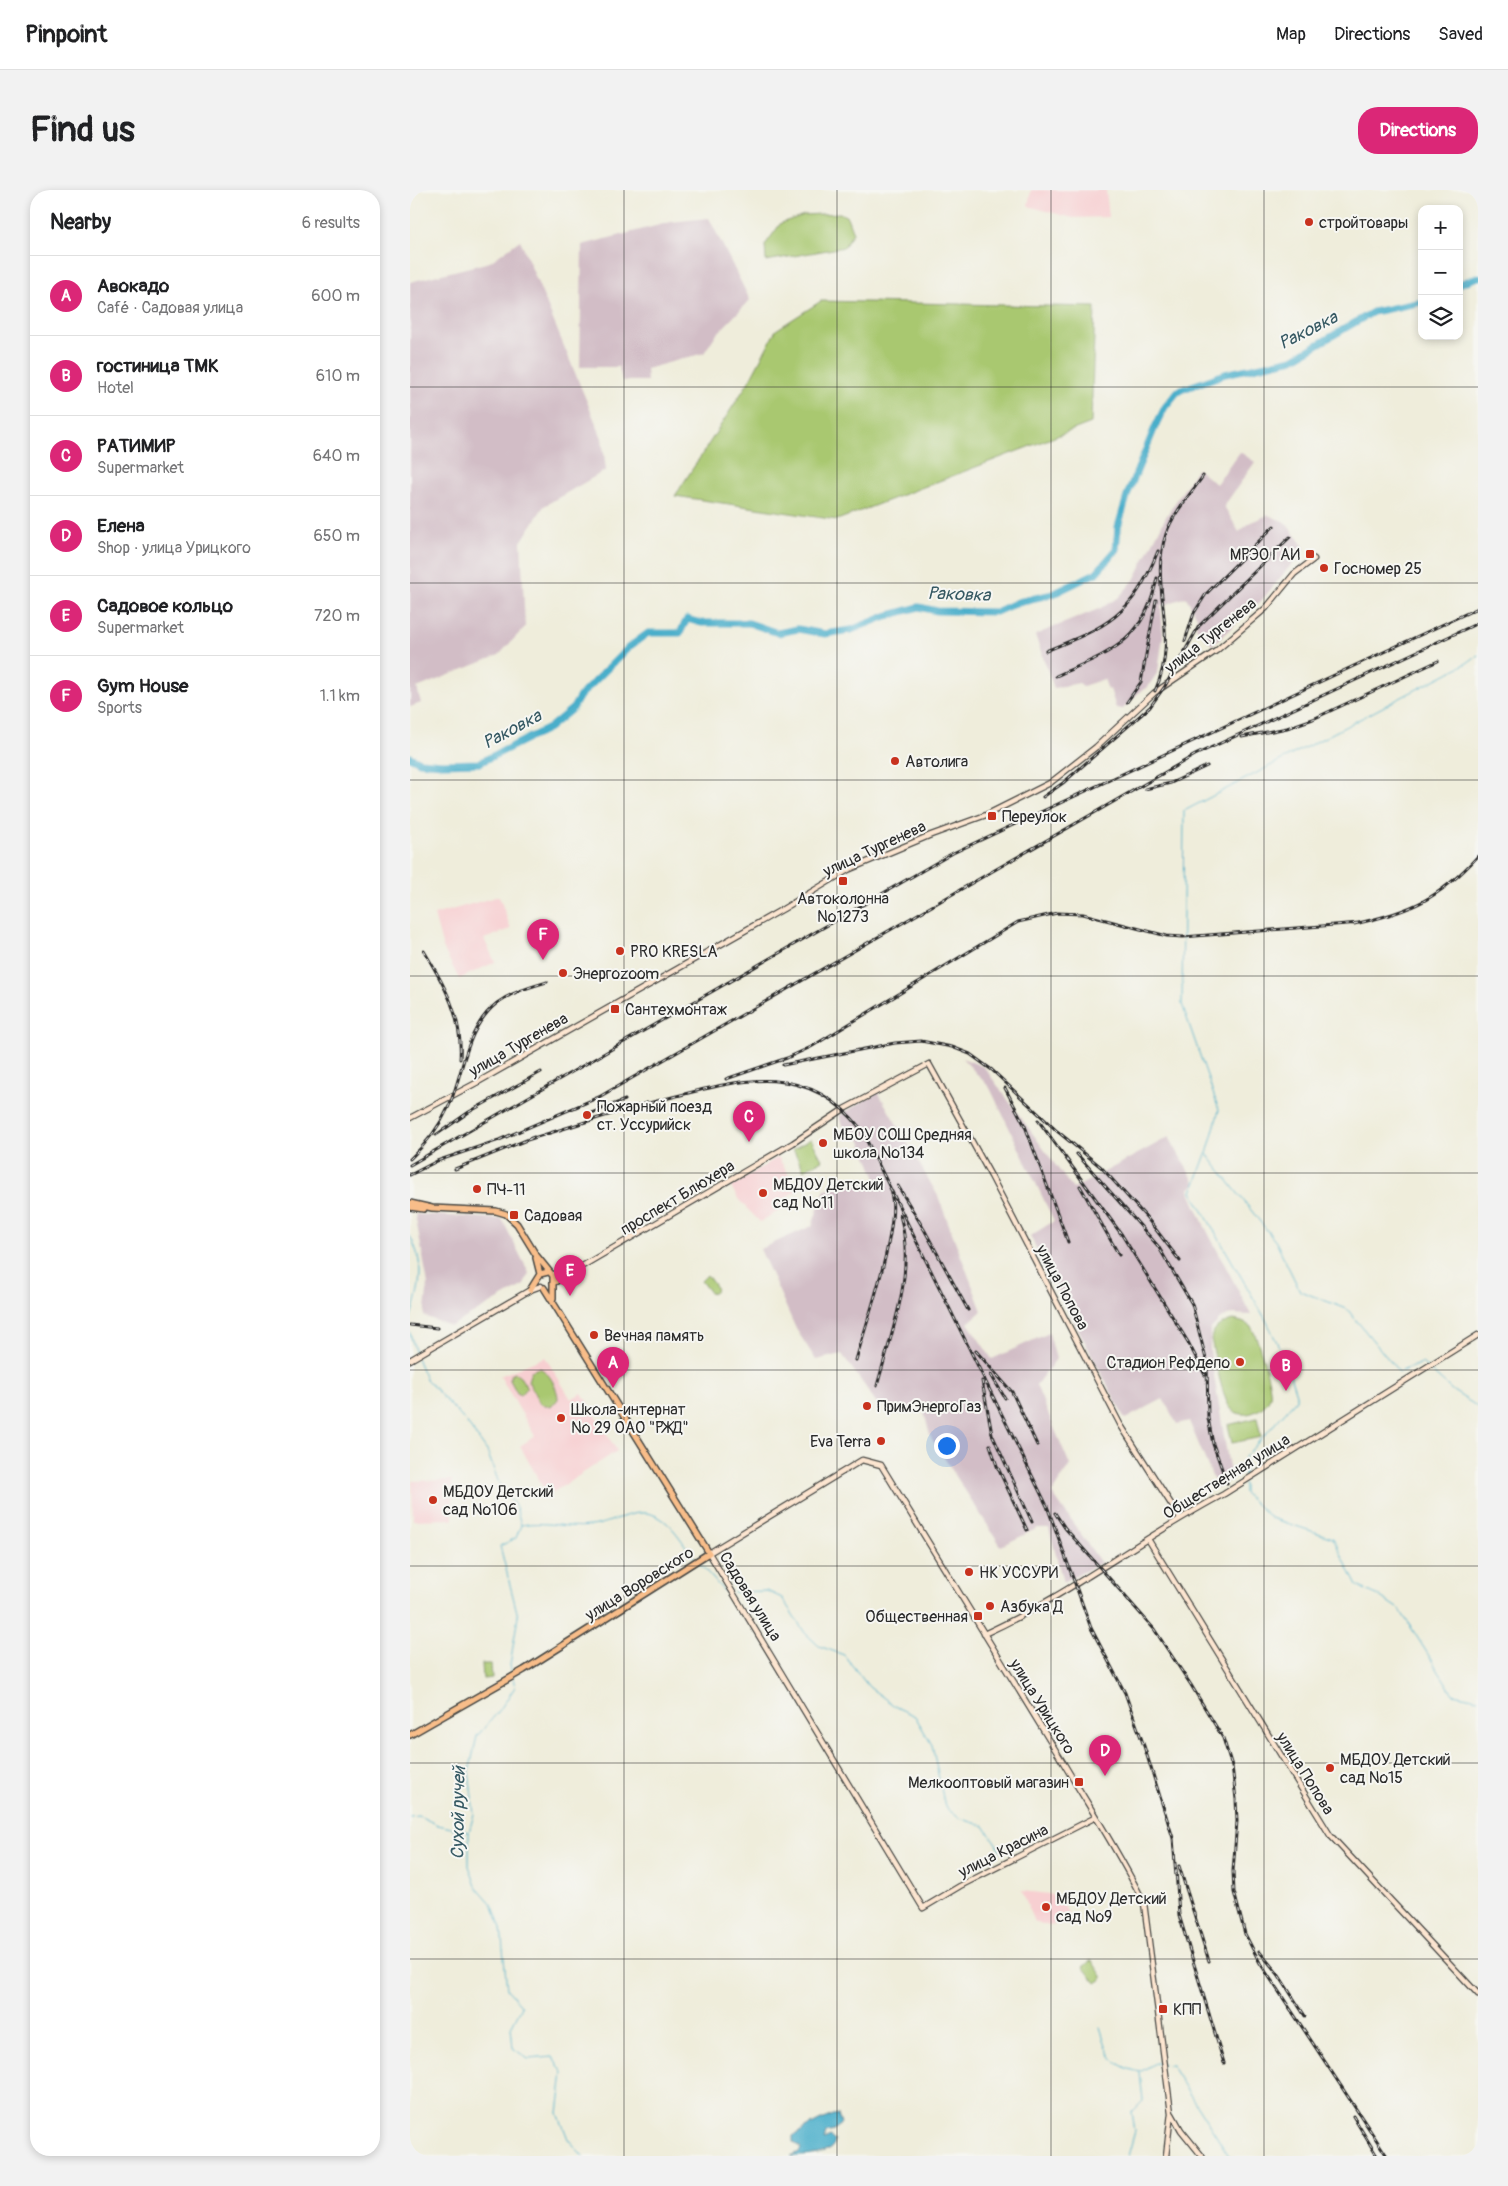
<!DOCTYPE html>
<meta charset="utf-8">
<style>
body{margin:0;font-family:Pangolin,sans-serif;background:#f2f2f2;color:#202124}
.controls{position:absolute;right:15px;top:15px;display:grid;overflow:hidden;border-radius:10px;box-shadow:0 2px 8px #0003}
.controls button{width:45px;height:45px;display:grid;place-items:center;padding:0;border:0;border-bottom:1px solid #e0e0e0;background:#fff;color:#202124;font:25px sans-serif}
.you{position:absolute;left:536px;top:1255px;width:18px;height:18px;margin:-12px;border:4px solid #fff;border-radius:50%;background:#1a73e8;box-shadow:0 0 0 8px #1a73e833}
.badge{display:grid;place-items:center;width:32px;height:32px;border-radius:50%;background:#db2777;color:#fff;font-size:16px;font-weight:700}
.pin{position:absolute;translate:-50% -41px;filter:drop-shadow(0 1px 2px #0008)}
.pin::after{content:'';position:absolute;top:26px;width:18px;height:15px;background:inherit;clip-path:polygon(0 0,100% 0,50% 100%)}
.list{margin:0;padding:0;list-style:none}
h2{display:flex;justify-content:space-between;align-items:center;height:65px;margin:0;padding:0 20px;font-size:21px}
h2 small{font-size:16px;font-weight:400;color:#757577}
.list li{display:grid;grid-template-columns:32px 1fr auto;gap:15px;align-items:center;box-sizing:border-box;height:80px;padding:0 20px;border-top:1px solid #e0e0e0}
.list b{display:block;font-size:19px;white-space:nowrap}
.list p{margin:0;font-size:16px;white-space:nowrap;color:#757577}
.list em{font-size:16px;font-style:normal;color:#757577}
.icon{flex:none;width:28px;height:28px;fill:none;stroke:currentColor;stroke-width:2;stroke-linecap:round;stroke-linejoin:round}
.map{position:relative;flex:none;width:1068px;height:1966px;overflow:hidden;border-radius:20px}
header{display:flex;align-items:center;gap:30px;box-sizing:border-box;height:70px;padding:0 25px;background:#fff;border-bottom:1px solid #e0e0e0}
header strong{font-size:24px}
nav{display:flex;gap:28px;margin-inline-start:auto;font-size:18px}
.intro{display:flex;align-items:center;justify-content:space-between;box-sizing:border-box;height:120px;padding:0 30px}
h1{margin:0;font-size:35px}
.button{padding:12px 22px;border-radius:20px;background:#db2777;color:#fff;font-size:18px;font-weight:700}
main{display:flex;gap:30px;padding:0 30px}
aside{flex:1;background:#fff;border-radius:20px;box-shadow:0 2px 8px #0003}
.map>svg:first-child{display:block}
.built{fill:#f7cfd1}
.industrial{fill:#d2bdc6}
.green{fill:#a9c870;stroke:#6a7a4e}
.water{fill:#4aaeca;stroke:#3a6c7a}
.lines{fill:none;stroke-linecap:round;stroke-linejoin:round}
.stream{stroke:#4aaeca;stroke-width:1}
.river{stroke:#4aaeca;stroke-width:7}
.secondary-casing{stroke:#484845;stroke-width:7}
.primary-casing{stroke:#484845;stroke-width:8}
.secondary{stroke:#fce5d0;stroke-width:4.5}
.primary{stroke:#f8bd89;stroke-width:5}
.rail-casing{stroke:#2b2b2b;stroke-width:3}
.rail{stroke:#f6f6f2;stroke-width:1;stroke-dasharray:4;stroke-linecap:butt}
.grid{fill:none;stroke:#2b2b2b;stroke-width:1;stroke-opacity:0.55}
.poi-dot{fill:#c8321e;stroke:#f6f6f2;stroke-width:2}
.labels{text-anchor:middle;stroke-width:4;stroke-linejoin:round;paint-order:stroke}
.poi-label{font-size:16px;fill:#2b2b2b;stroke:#f6f6f2;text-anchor:start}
.street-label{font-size:16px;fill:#2b2b2b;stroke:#f6f6f2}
.water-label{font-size:18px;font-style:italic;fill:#365963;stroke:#f6f6f2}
</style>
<header>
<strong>Pinpoint</strong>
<nav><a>Map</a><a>Directions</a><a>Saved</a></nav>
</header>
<div class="intro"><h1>Find us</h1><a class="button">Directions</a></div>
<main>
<aside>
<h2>Nearby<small>6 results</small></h2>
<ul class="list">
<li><span class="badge">A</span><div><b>Авокадо</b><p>Café · Садовая улица</p></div><em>600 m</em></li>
<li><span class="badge">B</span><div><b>гостиница ТМК</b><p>Hotel</p></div><em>610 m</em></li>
<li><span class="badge">C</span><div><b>РАТИМИР</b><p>Supermarket</p></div><em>640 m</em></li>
<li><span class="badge">D</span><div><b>Елена</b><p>Shop · улица Урицкого</p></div><em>650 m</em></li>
<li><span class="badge">E</span><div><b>Садовое кольцо</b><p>Supermarket</p></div><em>720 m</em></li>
<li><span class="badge">F</span><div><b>Gym House</b><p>Sports</p></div><em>1.1 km</em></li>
</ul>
</aside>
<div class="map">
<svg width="1068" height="1966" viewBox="0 0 1068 1966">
<rect width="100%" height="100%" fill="#f6f6f2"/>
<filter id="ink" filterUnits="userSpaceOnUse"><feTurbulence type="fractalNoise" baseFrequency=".02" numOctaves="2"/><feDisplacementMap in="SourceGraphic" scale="10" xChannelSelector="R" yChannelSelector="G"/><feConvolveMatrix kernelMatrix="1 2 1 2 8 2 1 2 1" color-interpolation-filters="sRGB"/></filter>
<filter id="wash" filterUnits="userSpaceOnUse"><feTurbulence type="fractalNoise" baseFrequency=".0096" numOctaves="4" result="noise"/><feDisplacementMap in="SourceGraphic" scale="20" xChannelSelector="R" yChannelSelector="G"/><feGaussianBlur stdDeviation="1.12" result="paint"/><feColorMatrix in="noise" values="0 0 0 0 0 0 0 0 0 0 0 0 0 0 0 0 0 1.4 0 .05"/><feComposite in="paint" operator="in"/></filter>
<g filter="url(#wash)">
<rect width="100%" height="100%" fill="#efeddb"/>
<path class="built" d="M 621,0 L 696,0 L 699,27 L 663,28 L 618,16 Z
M 89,706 L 101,739 L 74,749 L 85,772 L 49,789 L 33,758 L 24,725 Z
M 368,967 L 388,1000 L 376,1007 L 380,1014 L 350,1032 L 329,1010 L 321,997 Z
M 135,1167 L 161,1209 L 172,1203 L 207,1261 L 142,1303 L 134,1299 L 110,1256 L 125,1246 L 90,1186 Z
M 42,1290 L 43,1329 L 3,1330 L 2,1291 Z
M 612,1701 L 639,1704 L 650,1710 L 665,1734 L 632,1735 L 625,1732 Z"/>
<path class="industrial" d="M 299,28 L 340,110 L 305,146 L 294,163 L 236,179 L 237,191 L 212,191 L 209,177 L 170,177 L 172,55 L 261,32 Z
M 110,50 L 192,248 L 196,280 L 134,316 L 111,352 L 115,437 L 89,465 L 7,498 L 11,513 L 0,517 L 0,92 L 80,72 Z
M 830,262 L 845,272 L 814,316 L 829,342 L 841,332 L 858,325 L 875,332 L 895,358 L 852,410 L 802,455 L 786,437 L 787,427 L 776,407 L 751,416 L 753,446 L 748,482 L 737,498 L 730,501 L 713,519 L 706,518 L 700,499 L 698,500 L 694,489 L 673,496 L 669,493 L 644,498 L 625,445 L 691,418 L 708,408 L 724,390 L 757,325 L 787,279 L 806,294 Z
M 552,868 L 574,877 L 663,999 L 759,947 L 785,993 L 779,1000 L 795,1037 L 841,1125 L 822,1124 L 810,1129 L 800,1140 L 800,1161 L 821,1289 L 807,1298 L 779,1231 L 767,1234 L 753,1209 L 715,1229 L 620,1046 L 644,1031 L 580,898 Z
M 468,902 L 528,1006 L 572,1121 L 558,1133 L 582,1169 L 639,1143 L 646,1169 L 626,1195 L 660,1275 L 642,1303 L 691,1373 L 653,1392 L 639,1338 L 628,1338 L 591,1356 L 520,1246 L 512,1214 L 491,1225 L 466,1212 L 432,1164 L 406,1170 L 386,1139 L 350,1059 L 402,1036 L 415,999 L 467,991 L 448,944 L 438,946 L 429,926 Z
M 5,1024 L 92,1029 L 119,1083 L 114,1095 L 41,1136 L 14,1126 L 18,1094 Z"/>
<path class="green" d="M 430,23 L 437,27 L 443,43 L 434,57 L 356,71 L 355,55 L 371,33 L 394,25 Z
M 411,111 L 685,117 L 681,233 L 427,330 L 265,306 L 338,193 L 366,140 Z
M 401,949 L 412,970 L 394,980 L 383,959 Z
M 297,1085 L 307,1099 L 301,1104 L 291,1091 Z
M 823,1130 C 830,1131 836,1133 841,1137 C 847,1144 863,1199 860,1207 C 855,1222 829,1232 819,1216 C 811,1203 805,1166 801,1149 C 803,1137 812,1133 823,1130 Z
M 129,1178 C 139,1181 148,1199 148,1209 L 141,1217 L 130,1214 L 118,1191 L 121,1181 Z
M 105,1183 L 109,1185 L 117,1198 L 111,1205 L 107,1203 L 100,1190 L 101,1185 Z
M 847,1228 L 851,1247 L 822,1253 L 818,1235 Z
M 72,1474 L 81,1474 L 82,1488 L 73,1489 Z
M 680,1771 L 682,1771 L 692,1786 L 692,1789 L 686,1793 L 673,1777 Z"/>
<path class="water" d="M 428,1924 L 431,1933 L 424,1941 L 416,1943 L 414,1950 L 420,1947 L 425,1951 C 422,1966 395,1966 381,1966 L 389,1962 L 391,1958 L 383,1952 L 383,1946 C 394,1939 415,1926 428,1924 Z"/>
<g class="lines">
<path class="stream" d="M 1068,465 L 1057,473 L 774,621 L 772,814 L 809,920 L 797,964 L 866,1052 L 890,1101 L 937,1119 L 989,1182 L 1012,1173 L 1043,1201 L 1068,1217
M 796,964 L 782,1002 L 856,1130 L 874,1167 L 886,1204 L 886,1210 L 835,1267 L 834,1290
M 0,1046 C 17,1078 9,1098 0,1130
M 0,1143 L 6,1164
M 7,1168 L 16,1189 L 57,1233 L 77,1261 L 90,1296 L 106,1317 L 111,1335 C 135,1330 157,1339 181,1336 C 201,1334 225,1317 244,1325 C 263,1332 274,1356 286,1370
M 834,1294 L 834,1303 L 861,1328 L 923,1348 L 947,1396 L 969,1406 L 990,1420 L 1043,1504 L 1068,1509
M 289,1373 L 314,1401 L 320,1401
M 324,1402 L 357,1401 L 372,1408 L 395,1443 L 409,1456 L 434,1465 L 459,1497 L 486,1517 L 505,1526 L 522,1555 L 535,1617 L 549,1628 L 574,1636 L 591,1661
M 102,1484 L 100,1475 L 108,1426 L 90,1356 L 106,1348 L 111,1335
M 103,1488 L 105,1497 L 89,1521 L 67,1546 L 59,1582 L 64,1624 L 59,1642 L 59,1676 L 66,1696 L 82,1714 L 91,1738 L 97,1799 L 112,1816 L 101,1837 L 103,1858 L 118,1869 L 143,1867 L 153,1883 L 148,1923 L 158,1949 L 173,1966
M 0,1627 L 9,1626 L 28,1635 L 59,1642
M 690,1837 C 699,1864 699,1875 730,1882 L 745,1873 L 753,1874
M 757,1875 L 761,1875 L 819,1966
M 718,1966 L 725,1941 L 722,1922 L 733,1911 L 730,1883"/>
<path class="river" d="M 1049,94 L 1068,87
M 0,567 L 10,572 L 32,574 L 69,573 L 139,538 L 163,518 L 170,506 L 219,457 L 238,443 L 270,443 L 277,429 L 291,433 L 339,433 L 368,443 L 388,439 L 415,444 L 441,440 L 476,426 L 509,417 L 527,421 L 586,422 L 608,412 L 643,404 L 686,383 L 706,360 L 708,337 L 718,303 L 745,237 L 755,217 L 768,201 L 815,184 L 883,169 L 963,122 L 1012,112"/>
</g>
</g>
<g filter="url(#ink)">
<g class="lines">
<defs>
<path id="secondary" d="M 0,928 L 68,892 L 373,719 L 438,680 L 521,645 L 576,625 L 640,593 L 686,557 L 744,503 L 806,461 L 856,418 L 884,384 L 904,369
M 142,1084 L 157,1085 L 383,953 L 434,919 L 519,874 L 581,986 L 710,1234 L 770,1328
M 0,1170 L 120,1100 L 131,1096
M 738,1349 L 920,1645 L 1068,1804
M 574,1444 C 658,1406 732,1347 814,1304 L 1068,1145
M 686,1627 L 550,1696 L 513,1718 L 299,1363 L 452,1270 L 471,1275 L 654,1574 C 681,1620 711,1665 734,1713 L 761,1923 L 756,1966
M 762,1924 L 771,1940 L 792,1966"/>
<path id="primary" d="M 0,1013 L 22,1018 L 86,1021 L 96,1024 L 107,1034 L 126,1065 L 143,1086 L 143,1108
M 0,1017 L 14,1019
M 126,1068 L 130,1084
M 143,1093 L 157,1085
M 120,1100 L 130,1084 L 138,1082
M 0,1545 L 114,1480 L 299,1363 L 134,1098"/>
</defs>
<use href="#secondary" class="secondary-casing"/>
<use href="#primary" class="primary-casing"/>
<use href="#secondary" class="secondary"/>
<use href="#primary" class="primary"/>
<defs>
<path id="rail" d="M 775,451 L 784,423 L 796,404 L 864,336
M 636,461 C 698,436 722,426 748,361
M 646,486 C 700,462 734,453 747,388
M 745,501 C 771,444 738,397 756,344 C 763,323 781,304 793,286
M 717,512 L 731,492 L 746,410
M 832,547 L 877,538 L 903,529 L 1028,471
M 735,599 L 761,593 L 797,576
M 633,607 L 653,593 L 740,517 L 755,496 L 789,436 L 880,347
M 944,734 C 1000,722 1029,709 1068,666
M 14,761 C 35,796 53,828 50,869
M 373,875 L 485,853 L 511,851 L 542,857 L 560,864 L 582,880 L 647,941 L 691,977 L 737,1028 L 770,1071
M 316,889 L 377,868 L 401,857 L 608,732 L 647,723 L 673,724 L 757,746 L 773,747 L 950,733
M 595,898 L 615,936 L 658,1052
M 231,915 C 312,896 390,861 451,939 L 637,1316 L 681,1438 L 715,1503 L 734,1556 L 763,1648 L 766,1686
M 179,924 L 215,910
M 628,930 L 712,1045 L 778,1152 L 795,1185
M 26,945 L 59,922 L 131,882
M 117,950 L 237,913
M 667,964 L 748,1056 L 782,1114 L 797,1173 L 798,1228 L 803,1254 L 817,1293
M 0,969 C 16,954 30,936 39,916 C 54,881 55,839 87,813 C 102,802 120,797 137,792
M 0,975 L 543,663 L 1068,418
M 45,979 L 124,947
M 0,985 L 27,971 L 89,950 L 189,907 L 785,565 L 1068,433
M 488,996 L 515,1041 L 558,1120
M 670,996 L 709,1065
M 0,1135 L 27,1138
M 566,1161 L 602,1202 L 627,1255
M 446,1170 C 455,1137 491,1033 481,1004
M 581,1185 L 595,1208
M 572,1191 L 582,1244 L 622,1332
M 467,1196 C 482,1140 506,1082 490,1025
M 580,1255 L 587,1276 L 617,1340
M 645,1323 L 655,1338 L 744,1439 L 781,1495 L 813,1548 L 822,1576 L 826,1609 L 827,1631 L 823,1681 L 824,1702 L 835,1744 L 850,1773 L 977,1966
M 769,1676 L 799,1771
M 766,1679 L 769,1725 L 814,1873
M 849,1761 L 868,1784 L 895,1826
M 943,1926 L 967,1966"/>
</defs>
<use href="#rail" class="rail-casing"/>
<use href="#rail" class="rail"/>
</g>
</g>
<path class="grid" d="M 214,0 L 214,1966M 427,0 L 427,1966M 641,0 L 641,1966M 854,0 L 854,1966M 0,197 L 1068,197M 0,393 L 1068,393M 0,590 L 1068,590M 0,786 L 1068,786M 0,983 L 1068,983M 0,1180 L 1068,1180M 0,1376 L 1068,1376M 0,1573 L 1068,1573M 0,1769 L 1068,1769"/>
<g class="poi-dot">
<circle cx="899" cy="32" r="5"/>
<rect x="895" y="359" width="10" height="10" rx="2.5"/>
<circle cx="914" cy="378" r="5"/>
<circle cx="485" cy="571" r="5"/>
<rect x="577" y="621" width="10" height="10" rx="2.5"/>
<rect x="428" y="686" width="10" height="10" rx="2.5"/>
<circle cx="210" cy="761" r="5"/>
<circle cx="153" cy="783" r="5"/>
<rect x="200" y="814" width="10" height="10" rx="2.5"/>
<circle cx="177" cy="925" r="5"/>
<circle cx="413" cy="953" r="5"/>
<circle cx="67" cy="999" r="5"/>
<circle cx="353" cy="1003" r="5"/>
<rect x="99" y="1020" width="10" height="10" rx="2.5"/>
<circle cx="184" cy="1145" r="5"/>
<circle cx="830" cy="1172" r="5"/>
<circle cx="457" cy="1216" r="5"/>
<circle cx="151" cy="1228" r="5"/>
<circle cx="471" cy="1251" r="5"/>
<circle cx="23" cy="1310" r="5"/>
<circle cx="559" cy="1382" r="5"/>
<circle cx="580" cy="1416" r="5"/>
<rect x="563" y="1421" width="10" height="10" rx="2.5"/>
<circle cx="920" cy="1578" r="5"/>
<rect x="664" y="1587" width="10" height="10" rx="2.5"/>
<circle cx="636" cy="1717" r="5"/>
<rect x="748" y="1814" width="10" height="10" rx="2.5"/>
</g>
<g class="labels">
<g class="poi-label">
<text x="909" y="38">стройтовары</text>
<text x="890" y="370" text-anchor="end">МРЭО ГАИ</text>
<text x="924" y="384">Госномер 25</text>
<text x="495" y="577">Автолига</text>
<text x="592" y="632">Переулок</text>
<text x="433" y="714" text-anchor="middle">Автоколонна<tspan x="433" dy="18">№1273</tspan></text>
<text x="220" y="767">PRO KRESLA</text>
<text x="163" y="789">Энергоzoom</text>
<text x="215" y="825">Сантехмонтаж</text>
<text x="187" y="922">Пожарный поезд<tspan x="187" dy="18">ст. Уссурийск</tspan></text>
<text x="423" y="950">МБОУ СОШ Средняя<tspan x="423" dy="18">школа №134</tspan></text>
<text x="363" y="1000">МБДОУ Детский<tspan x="363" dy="18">сад №11</tspan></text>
<text x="77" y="1005">ПЧ-11</text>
<text x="114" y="1031">Садовая</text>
<text x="194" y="1151">Вечная память</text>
<text x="820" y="1178" text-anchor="end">Стадион Рефдепо</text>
<text x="467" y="1222">ПримЭнергоГаз</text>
<text x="161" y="1225">Школа-интернат<tspan x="161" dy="18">№ 29 ОАО "РЖД"</tspan></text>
<text x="461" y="1257" text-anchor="end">Eva Terra</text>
<text x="33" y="1307">МБДОУ Детский<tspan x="33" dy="18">сад №106</tspan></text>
<text x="569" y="1388">НК УССУРИ</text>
<text x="590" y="1422">Азбука Д</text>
<text x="558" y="1432" text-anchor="end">Общественная</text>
<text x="930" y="1575">МБДОУ Детский<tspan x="930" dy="18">сад №15</tspan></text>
<text x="659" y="1598" text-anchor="end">Мелкооптовый магазин</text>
<text x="646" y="1714">МБДОУ Детский<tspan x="646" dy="18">сад №9</tspan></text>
<text x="763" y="1825">КПП</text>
</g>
<g class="street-label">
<text transform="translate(800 445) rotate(-38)" y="6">улица Тургенева</text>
<text transform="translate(464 658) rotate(-25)" y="6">улица Тургенева</text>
<text transform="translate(108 854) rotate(-30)" y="6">улица Тургенева</text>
<text transform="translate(267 1007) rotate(-31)" y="6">проспект Блюхера</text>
<text transform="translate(653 1097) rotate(62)" y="6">улица Попова</text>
<text transform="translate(816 1286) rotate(-32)" y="6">Общественная улица</text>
<text transform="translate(229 1393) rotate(-32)" y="6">улица Воровского</text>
<text transform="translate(341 1406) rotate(58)" y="6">Садовая улица</text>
<text transform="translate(633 1516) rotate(58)" y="6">улица Урицкого</text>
<text transform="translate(896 1583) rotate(58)" y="6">улица Попова</text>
<text transform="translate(593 1660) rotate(-27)" y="6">улица Красина</text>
</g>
<g class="water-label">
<text transform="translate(898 140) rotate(-27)" y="6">Раковка</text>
<text transform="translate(549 404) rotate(2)" y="6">Раковка</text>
<text transform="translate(102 539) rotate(-28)" y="6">Раковка</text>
<text transform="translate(48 1623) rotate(-89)" y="6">Сухой ручей</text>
</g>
</g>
</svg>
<div class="controls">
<button>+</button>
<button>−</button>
<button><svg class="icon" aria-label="layers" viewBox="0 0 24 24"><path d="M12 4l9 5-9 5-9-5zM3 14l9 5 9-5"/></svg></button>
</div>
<div class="you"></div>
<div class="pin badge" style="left:203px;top:1198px">A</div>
<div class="pin badge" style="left:876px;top:1201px">B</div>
<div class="pin badge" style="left:339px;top:952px">C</div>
<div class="pin badge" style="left:695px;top:1586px">D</div>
<div class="pin badge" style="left:160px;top:1106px">E</div>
<div class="pin badge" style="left:133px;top:770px">F</div>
</div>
</main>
